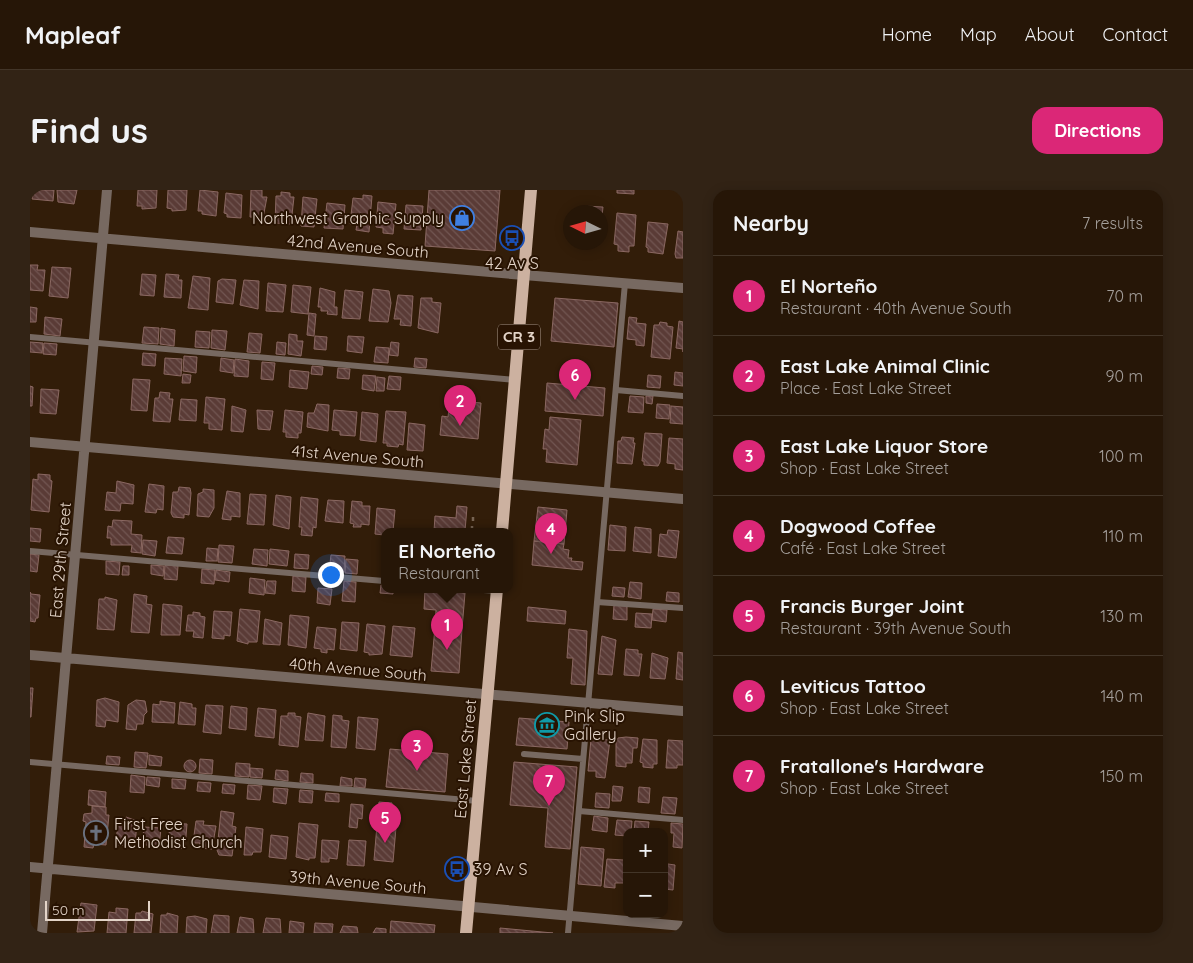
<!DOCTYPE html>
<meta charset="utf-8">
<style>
body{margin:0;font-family:Quicksand,sans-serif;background:#322315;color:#f1f3f6}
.controls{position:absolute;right:15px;bottom:15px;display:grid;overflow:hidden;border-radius:10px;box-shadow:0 2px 12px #0003}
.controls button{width:45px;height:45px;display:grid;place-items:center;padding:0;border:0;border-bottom:1px solid #423528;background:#261607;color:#f1f3f6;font:25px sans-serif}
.compass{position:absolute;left:533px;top:15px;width:45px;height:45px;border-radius:50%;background:#261607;box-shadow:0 2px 12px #0003;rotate:275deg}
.scale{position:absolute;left:15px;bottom:12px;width:105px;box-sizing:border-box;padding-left:5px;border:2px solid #e3d4c8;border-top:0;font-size:14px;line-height:18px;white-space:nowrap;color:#e3d4c8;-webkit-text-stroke:4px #281302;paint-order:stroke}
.you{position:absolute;left:300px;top:384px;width:18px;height:18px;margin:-12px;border:4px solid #fff;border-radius:50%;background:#1a73e8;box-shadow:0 0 0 8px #1a73e833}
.badge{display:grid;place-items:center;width:32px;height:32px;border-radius:50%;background:#db2777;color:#fff;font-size:16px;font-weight:700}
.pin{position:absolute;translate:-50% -41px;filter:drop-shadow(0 1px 2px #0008)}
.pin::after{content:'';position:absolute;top:26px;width:18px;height:15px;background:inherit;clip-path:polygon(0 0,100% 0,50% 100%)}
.popup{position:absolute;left:351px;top:338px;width:132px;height:65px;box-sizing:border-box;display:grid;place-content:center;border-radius:10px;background:#261607;filter:drop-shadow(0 1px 4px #0005);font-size:16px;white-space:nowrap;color:#a49f9b}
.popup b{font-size:19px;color:#f1f3f6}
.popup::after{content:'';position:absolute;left:50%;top:100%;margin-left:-10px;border:10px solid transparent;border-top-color:#261607}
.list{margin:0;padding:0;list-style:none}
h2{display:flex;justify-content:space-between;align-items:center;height:65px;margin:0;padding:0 20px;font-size:21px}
h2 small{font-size:16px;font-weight:400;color:#a49f9b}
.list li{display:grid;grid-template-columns:32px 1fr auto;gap:15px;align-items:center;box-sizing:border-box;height:80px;padding:0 20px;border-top:1px solid #423528}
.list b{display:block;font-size:19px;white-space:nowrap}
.list p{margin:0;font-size:16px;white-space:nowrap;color:#a49f9b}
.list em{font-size:16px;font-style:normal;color:#a49f9b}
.map{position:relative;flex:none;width:653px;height:743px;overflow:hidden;border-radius:15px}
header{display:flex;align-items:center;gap:30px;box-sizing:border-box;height:70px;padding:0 25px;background:#261607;border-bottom:1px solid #423528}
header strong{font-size:24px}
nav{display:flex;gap:28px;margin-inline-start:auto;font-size:18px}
.intro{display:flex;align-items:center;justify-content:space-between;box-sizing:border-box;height:120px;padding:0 30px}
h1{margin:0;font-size:35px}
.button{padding:12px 22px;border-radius:15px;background:#db2777;color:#fff;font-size:18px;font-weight:700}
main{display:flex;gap:30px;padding:0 30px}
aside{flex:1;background:#261607;border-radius:15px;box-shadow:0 2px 12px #0003}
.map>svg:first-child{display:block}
.building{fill:url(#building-back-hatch);stroke:#8b6862}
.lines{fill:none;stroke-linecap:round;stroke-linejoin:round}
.path{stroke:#776453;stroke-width:2.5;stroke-dasharray:5 2.5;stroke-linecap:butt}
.service{stroke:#776961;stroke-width:6}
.minor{stroke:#776961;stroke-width:10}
.tertiary{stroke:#776961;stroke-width:10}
.primary{stroke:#ccb1a0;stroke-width:12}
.labels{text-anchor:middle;stroke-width:4;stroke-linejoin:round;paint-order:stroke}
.shield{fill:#281302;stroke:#ab9a8d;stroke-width:1}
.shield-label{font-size:15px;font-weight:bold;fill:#e3d4c8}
.poi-label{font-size:16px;fill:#e3d4c8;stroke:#281302;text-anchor:start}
.street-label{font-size:16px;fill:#e3d4c8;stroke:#281302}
</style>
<header>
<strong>Mapleaf</strong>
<nav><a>Home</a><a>Map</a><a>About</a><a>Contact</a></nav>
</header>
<div class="intro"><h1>Find us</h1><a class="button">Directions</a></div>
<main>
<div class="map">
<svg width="653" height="743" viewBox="0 0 653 743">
<defs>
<pattern id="building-back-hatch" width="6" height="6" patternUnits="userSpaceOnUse" patternTransform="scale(1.25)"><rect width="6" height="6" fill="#5a3b36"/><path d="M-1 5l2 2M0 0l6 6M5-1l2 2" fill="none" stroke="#725652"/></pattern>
</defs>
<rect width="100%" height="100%" fill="#321d09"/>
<path class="building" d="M 3,0 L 24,0 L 23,11 L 2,9 Z
M 27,0 L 47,0 L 44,14 L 28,12 Z
M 108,0 L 127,0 L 126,18 L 112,19 L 112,16 L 107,16 Z
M 138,0 L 157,0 L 156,20 L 142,21 L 142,19 L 137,18 Z
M 170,0 L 188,2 L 186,26 L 172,24 L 172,21 L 168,21 Z
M 221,0 L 232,0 L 232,7 L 237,7 L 233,28 L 220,27 Z
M 399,0 L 470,0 L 465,61 L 395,56 Z
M 587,0 L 604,0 L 604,4 L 587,3 Z
M 251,2 L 260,3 L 260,7 L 264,7 L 261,34 L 245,33 L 246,6 L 251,6 Z
M 196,3 L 212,5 L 211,28 L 197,27 L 197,24 L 194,23 Z
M 333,5 L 342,6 L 339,42 L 326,40 L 327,34 L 320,34 L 323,8 L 333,9 Z
M 273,7 L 287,9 L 284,37 L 271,36 Z
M 348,12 L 366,14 L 363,44 L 353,43 L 353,38 L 346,37 Z
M 297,13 L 315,15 L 313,39 L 294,38 Z
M 376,15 L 393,16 L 391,40 L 374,39 Z
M 555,16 L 573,17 L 570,45 L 570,22 L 555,22 Z
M 587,23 L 606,25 L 604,56 L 599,56 L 599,62 L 588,61 L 588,55 L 584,54 Z
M 618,32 L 638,34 L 633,64 L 618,62 L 618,58 L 616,57 Z
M 648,41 L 653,42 L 653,68 L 646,68 L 645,64 Z
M 0,75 L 8,75 L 7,80 L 15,80 L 13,101 L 0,100 Z
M 22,77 L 41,78 L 38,108 L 19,106 Z
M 112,84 L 126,85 L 124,106 L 110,105 Z
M 136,84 L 149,85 L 148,90 L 152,90 L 151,108 L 134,107 Z
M 163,86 L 180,88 L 178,120 L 158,118 Z
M 192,89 L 206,90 L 203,114 L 186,112 L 188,91 Z
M 214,90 L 229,91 L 228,119 L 210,115 Z
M 238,93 L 256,95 L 253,122 L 236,121 Z
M 263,95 L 281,97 L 278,124 L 261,122 Z
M 290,98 L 305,102 L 304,117 L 307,117 L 307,125 L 297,124 L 298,121 L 291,121 L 291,117 L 288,117 Z
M 343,99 L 359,101 L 361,113 L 358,132 L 339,131 Z
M 315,100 L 333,102 L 330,129 L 312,128 Z
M 368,105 L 383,106 L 381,136 L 370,135 L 371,129 L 364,129 Z
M 391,108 L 402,108 L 402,112 L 411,113 L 408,143 L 388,138 Z
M 525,108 L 588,113 L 584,157 L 521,151 Z
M 0,117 L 7,118 L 6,132 L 0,132 Z
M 279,123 L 286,124 L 284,146 L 277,145 Z
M 15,127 L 32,129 L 30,146 L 14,144 Z
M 599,127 L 607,128 L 606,133 L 616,134 L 614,156 L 606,155 L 606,150 L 597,149 Z
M 649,131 L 653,132 L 653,162 L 653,159 L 646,158 Z
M 630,132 L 637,133 L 637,136 L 643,137 L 640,169 L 621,167 L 624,135 L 629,135 Z
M 114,137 L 129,138 L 128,154 L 112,153 Z
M 131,138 L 145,140 L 144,156 L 130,154 Z
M 182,140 L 197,141 L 195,160 L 181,158 Z
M 166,141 L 180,142 L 179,158 L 165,157 Z
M 219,143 L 232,144 L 230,163 L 217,162 Z
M 259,144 L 267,145 L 267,151 L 273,151 L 271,166 L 258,164 Z
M 285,146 L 297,147 L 296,160 L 284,159 Z
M 318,146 L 334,147 L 332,163 L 317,161 Z
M 0,152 L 13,153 L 12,163 L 0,162 Z
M 247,152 L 256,153 L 255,165 L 246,164 Z
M 361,152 L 369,153 L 368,166 L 359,165 Z
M 14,153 L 27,154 L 26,165 L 13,164 Z
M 346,157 L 359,158 L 358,173 L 344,172 Z
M 113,163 L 126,164 L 125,176 L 112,175 Z
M 154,166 L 167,167 L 166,183 L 153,181 Z
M 135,168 L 152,169 L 151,186 L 134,184 Z
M 191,168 L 204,170 L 203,183 L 190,181 Z
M 385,168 L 397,169 L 396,178 L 384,177 Z
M 205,169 L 219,171 L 218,187 L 204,186 Z
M 232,172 L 245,173 L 243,190 L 231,189 Z
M 282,176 L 293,177 L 292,185 L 281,184 Z
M 308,178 L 320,179 L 319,189 L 307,188 Z
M 260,180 L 279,182 L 277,199 L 259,197 Z
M 645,182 L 653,183 L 653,196 L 644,195 Z
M 153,184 L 161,185 L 160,193 L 152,193 Z
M 333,185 L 346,186 L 344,201 L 332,199 Z
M 618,185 L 631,186 L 630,198 L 617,197 Z
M 359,186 L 371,187 L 370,200 L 357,199 Z
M 347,187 L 355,188 L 354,201 L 346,201 Z
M 103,189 L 120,190 L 117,221 L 101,220 Z
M 517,193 L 575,198 L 573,226 L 515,221 Z
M 0,196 L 3,197 L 2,216 L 0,216 Z
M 11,199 L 29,200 L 26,224 L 10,223 Z
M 130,202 L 140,203 L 139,209 L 143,209 L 140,232 L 123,231 L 125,208 L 129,208 Z
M 600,206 L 614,207 L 613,223 L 598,222 Z
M 616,206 L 623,206 L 622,214 L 616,213 Z
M 176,207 L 195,209 L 192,240 L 179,239 L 179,233 L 174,233 Z
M 151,209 L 167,210 L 166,231 L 149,230 Z
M 420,210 L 451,213 L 448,249 L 410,245 L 412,226 L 418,227 Z
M 287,214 L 299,215 L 298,241 L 277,237 L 278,223 L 284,223 Z
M 627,214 L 640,215 L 639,229 L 626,228 Z
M 202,216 L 216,220 L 213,242 L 201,241 Z
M 641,216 L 653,217 L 653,234 L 640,233 Z
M 227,220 L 243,221 L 240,240 L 228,239 Z
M 255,220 L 273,222 L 271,243 L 268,243 L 268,248 L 256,247 L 256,242 L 253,242 Z
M 304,220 L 327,222 L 325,246 L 310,245 L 310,241 L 302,240 Z
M 356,221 L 376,222 L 373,255 L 369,254 L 368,257 L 357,256 L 357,253 L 353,253 Z
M 332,222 L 348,224 L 346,252 L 330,250 Z
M 520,227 L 551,230 L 547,275 L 516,272 L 517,259 L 513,259 L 515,239 L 519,240 Z
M 379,233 L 395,235 L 393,261 L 377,260 Z
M 615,243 L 632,244 L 630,272 L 628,276 L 614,275 L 614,271 L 612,271 Z
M 592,247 L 604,248 L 603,253 L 605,253 L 602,274 L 587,273 L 588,251 L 591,251 Z
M 639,248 L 653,249 L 653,280 L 645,279 L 645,274 L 637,273 Z
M 8,284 L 20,285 L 20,290 L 22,291 L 19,322 L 1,320 L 3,289 L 8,290 Z
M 87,291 L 104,295 L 103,314 L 91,313 L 90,321 L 75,320 L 77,302 L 86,303 Z
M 119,294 L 134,296 L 133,320 L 127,319 L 126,323 L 115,322 Z
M 149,297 L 160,298 L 161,303 L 159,325 L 154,324 L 154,328 L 143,327 L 141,323 L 143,302 L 148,302 Z
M 173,299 L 184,300 L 184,318 L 179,327 L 167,326 L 168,304 L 173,302 Z
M 197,301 L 210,303 L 210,327 L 201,326 L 201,330 L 192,329 Z
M 220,304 L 236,305 L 234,335 L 217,334 Z
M 246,305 L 261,307 L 259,339 L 243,335 Z
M 271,307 L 288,309 L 286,338 L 283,337 L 282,346 L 271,345 L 272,337 L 269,337 Z
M 298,310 L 314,311 L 313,333 L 295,331 Z
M 322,311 L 332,312 L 332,316 L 340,316 L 339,335 L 331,334 L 331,337 L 323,337 L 324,334 L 320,333 Z
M 427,316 L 437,317 L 435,341 L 404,341 L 405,326 L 426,328 Z
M 508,317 L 537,320 L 534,354 L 504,351 Z
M 347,318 L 365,320 L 363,341 L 354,341 L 354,345 L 345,344 Z
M 83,330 L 102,331 L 101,344 L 112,345 L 111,363 L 101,362 L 102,355 L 81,355 L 81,348 L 77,348 L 78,336 L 82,337 Z
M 580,335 L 596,337 L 595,361 L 578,360 Z
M 605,337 L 621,339 L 621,363 L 603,361 Z
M 0,338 L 11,339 L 10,352 L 0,351 Z
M 638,340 L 649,341 L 646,368 L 628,366 L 630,344 L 637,345 Z
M 138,347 L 154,348 L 152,364 L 136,363 Z
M 113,350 L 127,351 L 125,366 L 112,364 Z
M 504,351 L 534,354 L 533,359 L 539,360 L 538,368 L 542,368 L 541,371 L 553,372 L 552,380 L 502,375 Z
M 189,355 L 204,356 L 202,373 L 188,372 Z
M 177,358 L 188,359 L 187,371 L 176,371 Z
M 224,359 L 238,360 L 237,376 L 222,374 Z
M 240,359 L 259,361 L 257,376 L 239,374 Z
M 0,364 L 9,365 L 7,382 L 0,381 Z
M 265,364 L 279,365 L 278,379 L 264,378 Z
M 301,365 L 315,366 L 314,382 L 299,381 Z
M 316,369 L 328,370 L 327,384 L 315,383 Z
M 76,371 L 90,372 L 89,385 L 76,384 Z
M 121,375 L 134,376 L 133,386 L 121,384 Z
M 135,375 L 148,376 L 147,390 L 134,389 Z
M 93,376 L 99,376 L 99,385 L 92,385 Z
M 172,379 L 185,380 L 184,394 L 171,393 Z
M 186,380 L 200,382 L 199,392 L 185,390 Z
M 263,386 L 276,387 L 275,402 L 262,401 Z
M 220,388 L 235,390 L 234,405 L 219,403 Z
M 237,391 L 246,391 L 245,404 L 235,403 Z
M 314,391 L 326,392 L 325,412 L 312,411 Z
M 600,392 L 612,393 L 611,409 L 598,407 Z
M 351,395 L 354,395 L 354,399 L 363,399 L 363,404 L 350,403 Z
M 583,397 L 595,398 L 594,407 L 582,406 Z
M 288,398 L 302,399 L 300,415 L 287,413 Z
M 395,400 L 435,403 L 432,439 L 405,437 L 406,420 L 394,419 Z
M 0,402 L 1,404 L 10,405 L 8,428 L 6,428 L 5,432 L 0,431 Z
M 637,402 L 649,403 L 649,412 L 636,411 Z
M 104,404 L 117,406 L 116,414 L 122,415 L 119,443 L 101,442 Z
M 75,407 L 87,410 L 84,440 L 67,439 L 69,409 L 75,409 Z
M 133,414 L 152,416 L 150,445 L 131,445 Z
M 584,415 L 597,416 L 597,430 L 583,429 Z
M 498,417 L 536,421 L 535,434 L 497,431 Z
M 210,419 L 230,421 L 227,452 L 218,452 L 218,454 L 207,451 Z
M 623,419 L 637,420 L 636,432 L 622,430 Z
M 184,421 L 202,422 L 200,446 L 194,445 L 194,449 L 182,448 Z
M 163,422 L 170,423 L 170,426 L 175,427 L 173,448 L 163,447 L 164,441 L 156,441 L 158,425 L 163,425 Z
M 606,423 L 622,424 L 621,438 L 605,437 Z
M 260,425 L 279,427 L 276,458 L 258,455 Z
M 235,429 L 252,433 L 250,455 L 233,454 Z
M 312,432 L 329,433 L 327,461 L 310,459 Z
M 337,434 L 355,436 L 352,464 L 339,465 L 339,463 L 334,462 Z
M 363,436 L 385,438 L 382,467 L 360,465 Z
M 287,437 L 306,439 L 304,460 L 297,459 L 297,463 L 291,462 L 291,459 L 284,458 Z
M 405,437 L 432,439 L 429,483 L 401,481 Z
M 539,439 L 557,441 L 555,495 L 541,494 L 543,468 L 537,468 Z
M 572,446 L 586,450 L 582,485 L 568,484 Z
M 596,459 L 608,460 L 608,464 L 612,464 L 609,486 L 594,485 Z
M 648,462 L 653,463 L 653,490 L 646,489 Z
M 622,463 L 638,468 L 635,489 L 620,488 Z
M 0,498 L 3,498 L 1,527 L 0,527 Z
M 75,508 L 89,512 L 88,532 L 76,530 L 75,537 L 66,536 L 67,510 Z
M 106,510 L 115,511 L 117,522 L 114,525 L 113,534 L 107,534 L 106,540 L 96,539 L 98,515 Z
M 130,511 L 145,513 L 144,533 L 122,532 L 123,514 L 130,515 Z
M 150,512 L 162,514 L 162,518 L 166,518 L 165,535 L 148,534 Z
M 176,515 L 193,516 L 191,544 L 173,542 Z
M 201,516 L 217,518 L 216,540 L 199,538 Z
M 228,518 L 246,520 L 244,548 L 225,546 Z
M 258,523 L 265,523 L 265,526 L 271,527 L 268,557 L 249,555 L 251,526 L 258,526 Z
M 278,523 L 295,526 L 293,551 L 275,550 Z
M 303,525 L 312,526 L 312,530 L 319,531 L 316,558 L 301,557 Z
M 328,527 L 348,529 L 345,560 L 326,558 Z
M 489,528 L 539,532 L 537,559 L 486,555 Z
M 596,547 L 608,548 L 607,558 L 603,558 L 602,573 L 596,573 L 596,577 L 586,576 L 586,551 L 588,548 Z
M 561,549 L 580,550 L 575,588 L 566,587 L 566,581 L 558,581 Z
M 613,549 L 627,550 L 627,574 L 623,574 L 623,578 L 613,577 L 613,573 L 610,572 Z
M 638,550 L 653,551 L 653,575 L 647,575 L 647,578 L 636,578 Z
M 360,559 L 418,564 L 415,602 L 356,597 Z
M 105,562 L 118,563 L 116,578 L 104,577 Z
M 119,565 L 132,567 L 131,576 L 119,575 Z
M 77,566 L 90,567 L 89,575 L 76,574 Z
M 170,569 L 183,570 L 182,584 L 169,583 Z
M154 576a6 6 0 1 1 12 0a6 6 0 1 1-12 0Z
M 484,572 L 547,577 L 540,659 L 515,657 L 518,618 L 480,615 Z
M 206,573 L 220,574 L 219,587 L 205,586 Z
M 220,578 L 233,579 L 232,588 L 220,587 Z
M 246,580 L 258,581 L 258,591 L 245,589 Z
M 271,583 L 283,584 L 283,593 L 270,592 Z
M 101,585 L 115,587 L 114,603 L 100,602 Z
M 117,587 L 130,588 L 129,597 L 116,595 Z
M 311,587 L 322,589 L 322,596 L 310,596 Z
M 325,588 L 336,589 L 335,598 L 324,597 Z
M 142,589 L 156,590 L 155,599 L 142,598 Z
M 168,592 L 181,593 L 180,602 L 167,601 Z
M 193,594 L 205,595 L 204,604 L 192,603 Z
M 218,595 L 232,596 L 230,610 L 217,609 Z
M 583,596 L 593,597 L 591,611 L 582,611 Z
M 609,597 L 620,598 L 619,613 L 608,612 Z
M 244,598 L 258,599 L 256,614 L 243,612 Z
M 59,600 L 76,602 L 75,617 L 58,615 Z
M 270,600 L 283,601 L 282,613 L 269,612 Z
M 296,603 L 309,604 L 309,612 L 295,611 Z
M 566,603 L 580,604 L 579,618 L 565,617 Z
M 633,607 L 647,608 L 645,624 L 631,623 Z
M 349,612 L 362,613 L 361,625 L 367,626 L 363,672 L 344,670 Z
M 321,614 L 333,615 L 332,629 L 328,628 L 327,638 L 319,637 Z
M 62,616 L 76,617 L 76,625 L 79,625 L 76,655 L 64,654 L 63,658 L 54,657 L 56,632 L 53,631 L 54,624 L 62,623 Z
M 191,621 L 204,623 L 202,636 L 206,637 L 202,666 L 189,665 L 187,660 Z
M 564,626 L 578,628 L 577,642 L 562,640 Z
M 96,627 L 107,631 L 105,656 L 86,655 L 88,629 L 95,630 Z
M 587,630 L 602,631 L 601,642 L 597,642 L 597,646 L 585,645 Z
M 166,631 L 174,631 L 173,635 L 186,636 L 182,659 L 169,658 L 170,653 L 163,653 Z
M 605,631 L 619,632 L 618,642 L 604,642 Z
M 140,633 L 157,634 L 155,658 L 142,659 L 143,657 L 138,657 Z
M 269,633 L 288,635 L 285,668 L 279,668 L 279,670 L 266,667 Z
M 641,633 L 653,634 L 652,658 L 643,657 L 644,643 L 641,643 Z
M 114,637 L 131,638 L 129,658 L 112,654 Z
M 216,637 L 233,639 L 231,662 L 223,662 L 222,665 L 214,665 Z
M 241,645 L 258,647 L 256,669 L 239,667 Z
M 292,650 L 309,651 L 307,669 L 299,668 L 299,672 L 291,672 Z
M 319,650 L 336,651 L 334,676 L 317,675 Z
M 551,657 L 574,659 L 571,696 L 548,694 Z
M 577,669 L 594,670 L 594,674 L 596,675 L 594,693 L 585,693 L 585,698 L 574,697 Z
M 638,674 L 645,675 L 643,700 L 634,699 L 634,678 Z
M 51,713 L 67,715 L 64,741 L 47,742 Z
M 86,718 L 98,719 L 96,743 L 77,743 L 79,722 L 86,723 Z
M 112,721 L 123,724 L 121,743 L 104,743 L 106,723 L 111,723 Z
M 137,723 L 148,726 L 147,743 L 130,743 L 131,725 L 137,725 Z
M 184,725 L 199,726 L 199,743 L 181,743 Z
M 165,726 L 177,729 L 176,743 L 156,743 L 157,727 Z
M 210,727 L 223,729 L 224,743 L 207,743 Z
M 236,728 L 250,729 L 251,743 L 233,743 Z
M 260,731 L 274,733 L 273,743 L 259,743 Z
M 361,731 L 405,735 L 404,743 L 360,743 Z
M 285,733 L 303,734 L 302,743 L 284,743 Z
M 313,736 L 327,737 L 328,743 L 310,743 Z
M 346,738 L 356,739 L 356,743 L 343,743 Z
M 470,738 L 523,743 L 470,743 Z"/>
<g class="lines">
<path class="path" d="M 443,331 L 443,327
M 442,336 L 442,341"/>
<path class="service" d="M 0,147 L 485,190
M 586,200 L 653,206
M 0,361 L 354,391
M 441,399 L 466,401
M 567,412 L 653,418
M 494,564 L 553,569
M 0,572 L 448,611
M 549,621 L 653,630
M 538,743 L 595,93"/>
<path class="minor" d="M 0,42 L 494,85
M 0,252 L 653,309
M 0,465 L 653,521
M 0,677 L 653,736
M 12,743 L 77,0"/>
<path class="tertiary" d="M 494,85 L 653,98"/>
<path class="primary" d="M 472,341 L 501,0
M 436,743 L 467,399"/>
</g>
<defs>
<symbol id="shop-ring" viewBox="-11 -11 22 22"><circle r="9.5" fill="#281302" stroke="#3f7fe0" stroke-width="1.5"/><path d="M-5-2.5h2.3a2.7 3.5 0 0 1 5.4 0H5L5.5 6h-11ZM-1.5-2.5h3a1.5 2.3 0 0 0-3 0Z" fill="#3f7fe0"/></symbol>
<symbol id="bus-ring" viewBox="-11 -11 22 22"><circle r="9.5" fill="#281302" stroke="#1a4fb4" stroke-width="1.5"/><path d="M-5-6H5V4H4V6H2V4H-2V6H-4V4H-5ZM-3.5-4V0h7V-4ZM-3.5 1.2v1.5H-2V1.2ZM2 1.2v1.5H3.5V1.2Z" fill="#1a4fb4"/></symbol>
<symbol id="museum-ring" viewBox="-11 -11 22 22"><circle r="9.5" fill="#281302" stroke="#0f9aa8" stroke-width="1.5"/><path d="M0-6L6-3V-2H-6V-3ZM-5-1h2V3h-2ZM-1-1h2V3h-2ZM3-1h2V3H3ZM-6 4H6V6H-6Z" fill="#0f9aa8"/></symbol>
<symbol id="church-ring" viewBox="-11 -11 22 22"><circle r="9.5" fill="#281302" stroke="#6b7280" stroke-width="1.5"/><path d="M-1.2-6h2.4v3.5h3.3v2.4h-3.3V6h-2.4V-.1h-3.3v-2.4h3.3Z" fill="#6b7280"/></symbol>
</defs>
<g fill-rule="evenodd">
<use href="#shop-ring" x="418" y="14" width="28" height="28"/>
<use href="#bus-ring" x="468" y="34" width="28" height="28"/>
<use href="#museum-ring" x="503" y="521" width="28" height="28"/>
<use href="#church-ring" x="52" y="629" width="28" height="28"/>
<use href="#bus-ring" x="413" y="665" width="28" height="28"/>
</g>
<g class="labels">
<rect class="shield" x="468" y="134.5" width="42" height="25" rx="4"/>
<g class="shield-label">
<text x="489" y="152">CR 3</text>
</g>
<g class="poi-label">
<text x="414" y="34" text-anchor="end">Northwest Graphic Supply</text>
<text x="482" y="79" text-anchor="middle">42 Av S</text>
<text x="534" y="532">Pink Slip<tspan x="534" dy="18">Gallery</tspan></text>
<text x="84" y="640">First Free<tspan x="84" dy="18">Methodist Church</tspan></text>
<text x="444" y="685">39 Av S</text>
</g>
<g class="street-label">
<text transform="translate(328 56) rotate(5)" y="6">42nd Avenue South</text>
<text transform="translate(328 266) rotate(5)" y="6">41st Avenue South</text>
<text transform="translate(30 370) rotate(-85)" y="6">East 29th Street</text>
<text transform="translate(328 479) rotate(5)" y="6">40th Avenue South</text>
<text transform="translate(435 569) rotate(-85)" y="6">East Lake Street</text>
<text transform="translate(328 692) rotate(5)" y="6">39th Avenue South</text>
</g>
</g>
</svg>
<div class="controls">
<button>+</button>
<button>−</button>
</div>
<svg class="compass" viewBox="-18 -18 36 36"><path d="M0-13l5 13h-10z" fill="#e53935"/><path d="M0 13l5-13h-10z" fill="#a49f9b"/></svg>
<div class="scale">50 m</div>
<div class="you"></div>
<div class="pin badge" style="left:417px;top:460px">1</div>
<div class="popup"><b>El Norteño</b>Restaurant</div>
<div class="pin badge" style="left:430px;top:236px">2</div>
<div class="pin badge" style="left:387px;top:581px">3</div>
<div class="pin badge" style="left:521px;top:364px">4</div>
<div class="pin badge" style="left:355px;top:653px">5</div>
<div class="pin badge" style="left:545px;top:210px">6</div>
<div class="pin badge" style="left:519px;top:616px">7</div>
</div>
<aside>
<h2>Nearby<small>7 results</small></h2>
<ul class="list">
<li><span class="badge">1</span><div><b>El Norteño</b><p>Restaurant · 40th Avenue South</p></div><em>70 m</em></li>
<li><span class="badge">2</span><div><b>East Lake Animal Clinic</b><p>Place · East Lake Street</p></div><em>90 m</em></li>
<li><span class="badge">3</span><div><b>East Lake Liquor Store</b><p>Shop · East Lake Street</p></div><em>100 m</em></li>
<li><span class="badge">4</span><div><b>Dogwood Coffee</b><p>Café · East Lake Street</p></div><em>110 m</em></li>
<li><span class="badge">5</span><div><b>Francis Burger Joint</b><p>Restaurant · 39th Avenue South</p></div><em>130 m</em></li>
<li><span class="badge">6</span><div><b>Leviticus Tattoo</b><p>Shop · East Lake Street</p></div><em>140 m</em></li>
<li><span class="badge">7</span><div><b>Fratallone's Hardware</b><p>Shop · East Lake Street</p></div><em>150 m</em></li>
</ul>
</aside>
</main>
